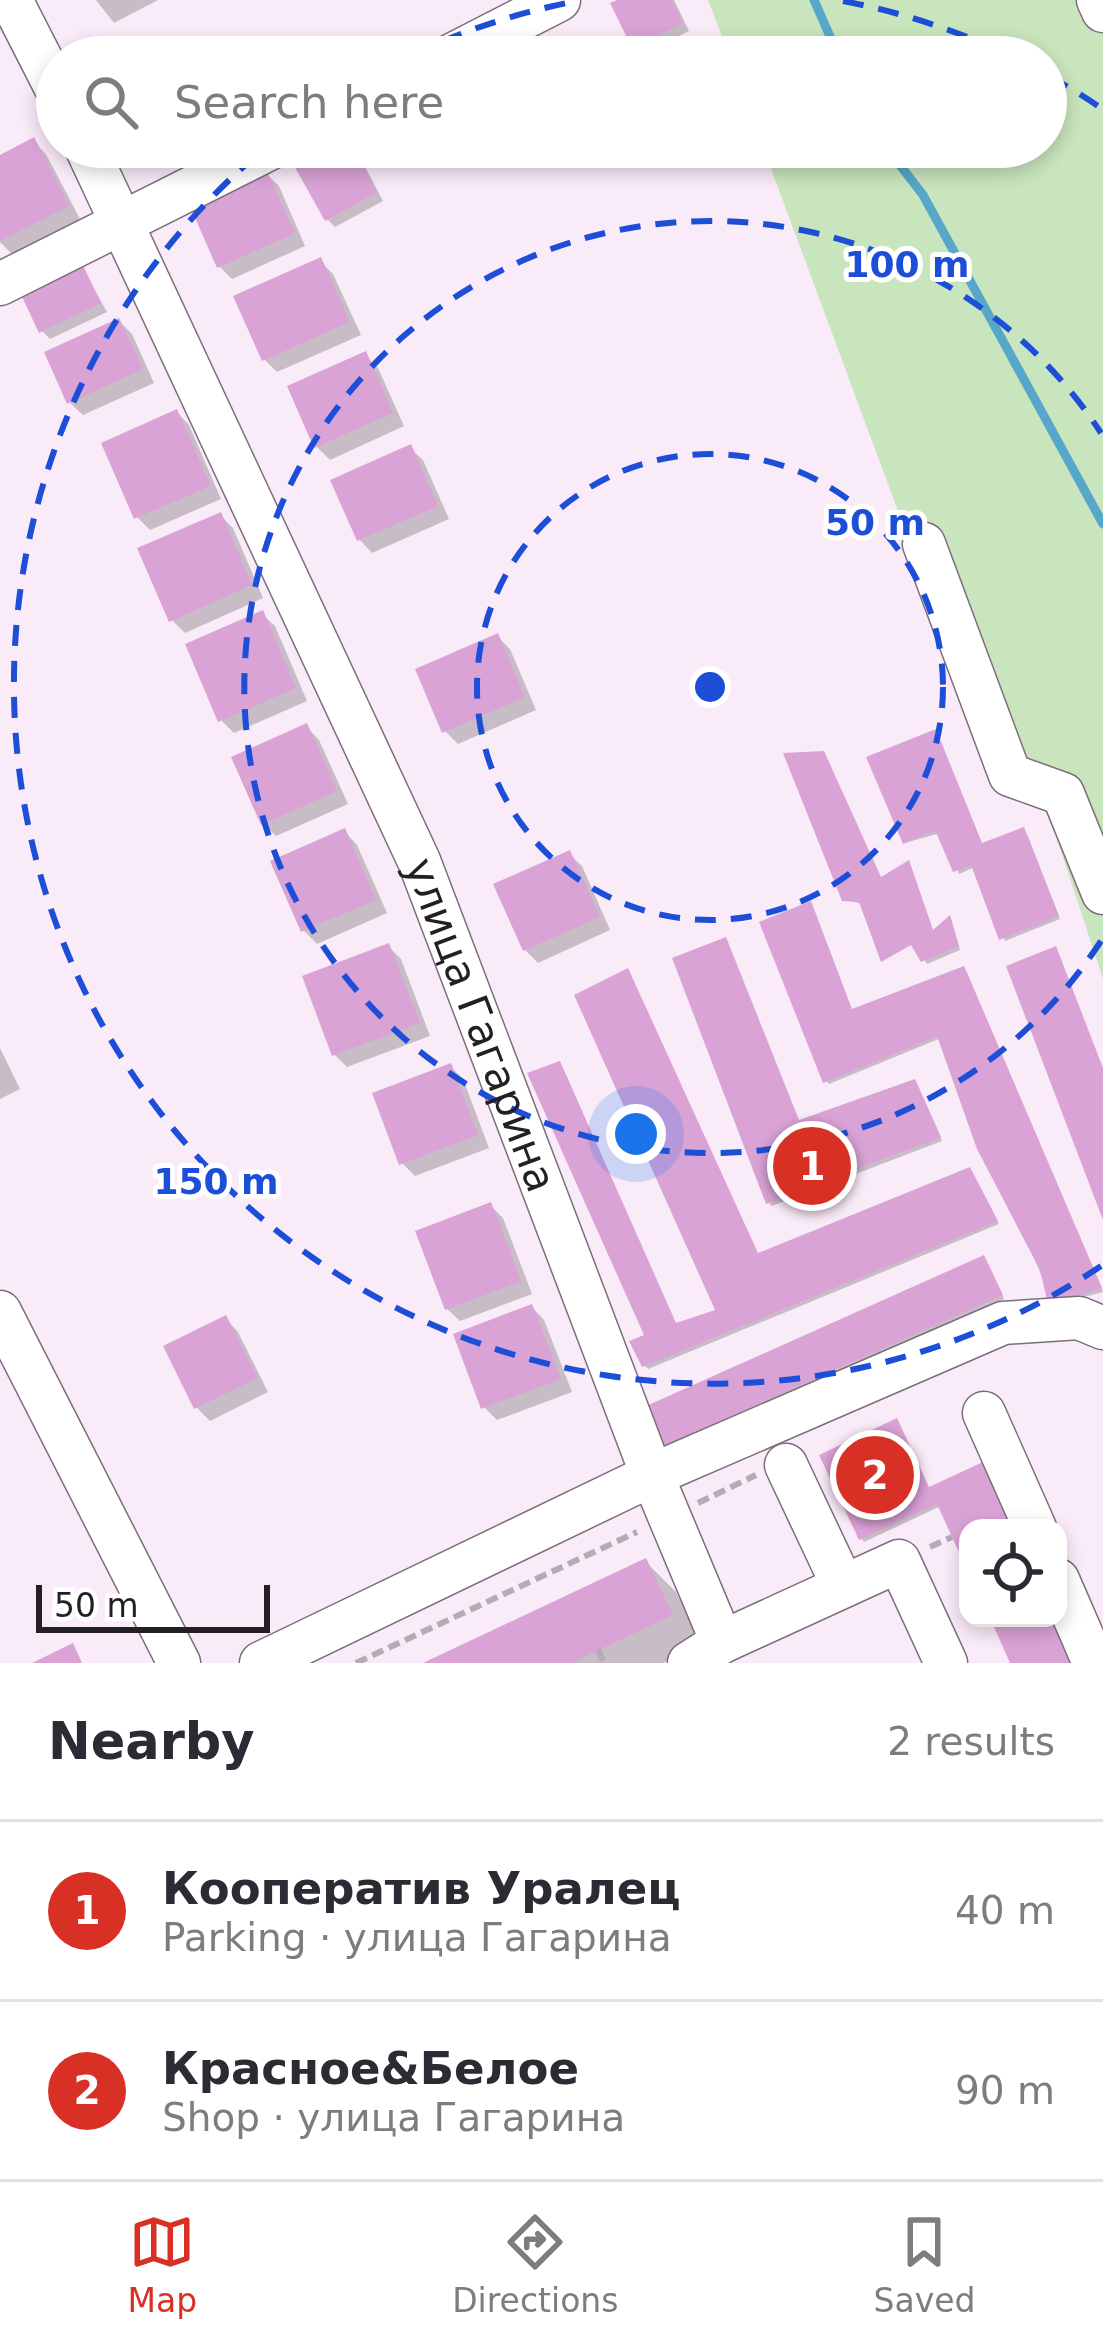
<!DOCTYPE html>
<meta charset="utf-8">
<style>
body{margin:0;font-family:"DejaVu Sans",sans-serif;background:#f7f7f7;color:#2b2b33}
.controls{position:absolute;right:36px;bottom:36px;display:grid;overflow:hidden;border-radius:24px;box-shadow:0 6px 18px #0003}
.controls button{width:108px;height:108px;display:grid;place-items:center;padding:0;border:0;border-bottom:3px solid #e1e1e2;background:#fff;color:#2b2b33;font:60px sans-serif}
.scale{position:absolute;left:36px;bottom:30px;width:234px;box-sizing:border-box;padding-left:12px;border:6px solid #241f23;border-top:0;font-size:33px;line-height:42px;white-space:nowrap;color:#241f23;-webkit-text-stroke:9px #fff;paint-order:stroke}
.you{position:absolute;left:636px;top:1134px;width:42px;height:42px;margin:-30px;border:9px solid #fff;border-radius:50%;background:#1a73e8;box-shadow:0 0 0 18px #1a73e833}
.badge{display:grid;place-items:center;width:78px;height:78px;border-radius:50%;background:#d93025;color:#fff;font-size:39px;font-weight:700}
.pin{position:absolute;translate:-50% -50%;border:6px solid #fff;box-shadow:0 3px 12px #0006}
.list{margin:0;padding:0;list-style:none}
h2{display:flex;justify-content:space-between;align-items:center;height:156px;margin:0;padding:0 48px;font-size:51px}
h2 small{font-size:39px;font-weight:400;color:#7c7c81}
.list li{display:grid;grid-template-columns:78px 1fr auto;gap:36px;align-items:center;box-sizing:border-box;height:180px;padding:0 48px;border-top:3px solid #e1e1e2}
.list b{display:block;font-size:45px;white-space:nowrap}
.list p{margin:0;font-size:39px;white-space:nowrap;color:#7c7c81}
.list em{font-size:39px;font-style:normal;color:#7c7c81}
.icon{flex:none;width:66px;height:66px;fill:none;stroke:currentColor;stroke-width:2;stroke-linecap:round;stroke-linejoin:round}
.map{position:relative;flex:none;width:1103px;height:1663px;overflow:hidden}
.search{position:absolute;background:#fff;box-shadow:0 6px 18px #0003;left:36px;right:36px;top:36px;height:132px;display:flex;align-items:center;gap:30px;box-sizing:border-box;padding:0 42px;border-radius:66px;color:#7c7c81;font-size:45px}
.sheet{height:516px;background:#fff}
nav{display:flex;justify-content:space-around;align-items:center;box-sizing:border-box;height:168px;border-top:3px solid #e1e1e2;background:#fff;font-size:33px;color:#7c7c81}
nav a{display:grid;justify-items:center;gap:6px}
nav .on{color:#d93025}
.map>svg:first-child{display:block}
.green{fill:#c9e5bd}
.shadow{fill:#0003}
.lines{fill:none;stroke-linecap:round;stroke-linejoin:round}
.stream{stroke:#57a7ca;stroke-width:9}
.building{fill:#daa3d6}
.minor-casing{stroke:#7c6e7a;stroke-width:45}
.path{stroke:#b6aab4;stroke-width:6;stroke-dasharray:12 6;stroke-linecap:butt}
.minor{stroke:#fff;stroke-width:42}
.ring{fill:none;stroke:#1d4ed8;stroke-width:6;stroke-dasharray:21 15}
.labels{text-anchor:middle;stroke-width:10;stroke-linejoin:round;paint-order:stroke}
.street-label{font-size:42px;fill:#241f23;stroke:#fff}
.centre{fill:#1d4ed8;stroke:#fff;stroke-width:6}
.ring-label{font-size:36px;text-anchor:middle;font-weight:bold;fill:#1d4ed8;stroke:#fff;stroke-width:10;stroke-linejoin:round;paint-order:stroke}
</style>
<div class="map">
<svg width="1103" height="1663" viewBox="0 0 1103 1663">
<rect width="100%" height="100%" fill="#faebf8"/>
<path class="green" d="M 708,0 L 1103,0 L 1103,979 L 1054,830 L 972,620 L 934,608 L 763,147 L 1046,147 L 1046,57 L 730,57 Z"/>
<path class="shadow" d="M 96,0 L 158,0 L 114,23 Z
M 624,0 L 674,0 L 689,31 L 642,54 L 634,46 Z
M 33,141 L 46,154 L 80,219 L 12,254 L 0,242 L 0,158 Z
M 157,147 L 188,147 L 168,157 Z
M 327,147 L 355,147 L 383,201 L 335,227 L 327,219 Z
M 266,173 L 279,186 L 305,246 L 232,279 L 219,266 Z
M 78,260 L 107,312 L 50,339 L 42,331 Z
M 320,261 L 333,274 L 361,335 L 277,372 L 264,359 Z
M 119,321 L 132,334 L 154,383 L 83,415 L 70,403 Z
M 365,355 L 378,368 L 404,426 L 330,460 L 317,447 Z
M 177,412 L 189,425 L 221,499 L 150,530 L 137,517 Z
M 410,448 L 423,460 L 449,519 L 372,553 L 360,540 Z
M 220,515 L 233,528 L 263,598 L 185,633 L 172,620 Z
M 262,614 L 275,626 L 307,701 L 234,733 L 221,720 Z
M 497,636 L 510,649 L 536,710 L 458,744 L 445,731 Z
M 307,727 L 319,740 L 348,804 L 276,836 L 263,823 Z
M 936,733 L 983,846 L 1027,834 L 1060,919 L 1005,941 L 975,867 L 959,874 L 940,833 L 905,843 Z
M 345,832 L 357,845 L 387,913 L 317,944 L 304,931 L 274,863 Z
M 569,854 L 582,866 L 610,930 L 538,963 L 525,950 Z
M 909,863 L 934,933 L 950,919 L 960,950 L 927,964 L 915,947 L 887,963 L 925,941 L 863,904 L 845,900 Z
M 388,946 L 401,959 L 430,1036 L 347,1067 L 334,1054 Z
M 967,973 L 1103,1292 L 1054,1305 L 941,1038 L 829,1084 L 826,1081 L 853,1012 Z
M 0,1048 L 20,1089 L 0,1099 Z
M 450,1066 L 463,1079 L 489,1148 L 415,1176 L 402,1163 Z
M 918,1086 L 942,1141 L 772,1206 L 769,1203 L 800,1123 Z
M 972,1174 L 999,1224 L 648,1369 L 645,1366 L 677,1326 L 719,1312 L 759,1256 Z
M 490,1205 L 503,1218 L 532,1294 L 460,1321 L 447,1309 Z
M 987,1262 L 1004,1299 L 669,1448 L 665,1445 Z
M 532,1307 L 544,1320 L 572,1392 L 497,1420 L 484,1407 Z
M 226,1319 L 238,1332 L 268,1392 L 210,1421 L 197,1408 L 167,1348 Z
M 930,1490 L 1026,1528 L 968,1528 L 968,1565 L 941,1506 L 864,1542 L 861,1538 Z
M 645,1561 L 676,1592 L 701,1645 L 663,1663 L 430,1663 Z"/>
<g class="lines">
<path class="stream" d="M 814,0 L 839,57
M 886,147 L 923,195 L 1103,524"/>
</g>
<path class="building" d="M 617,0 L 672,0 L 683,23 L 632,48 L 610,3 Z
M 189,42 L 196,57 L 159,57 Z
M 576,43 L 582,57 L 545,57 Z
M 34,137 L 69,206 L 0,241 L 0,155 Z
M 321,147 L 353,147 L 377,192 L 325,221 L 292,162 Z
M 266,169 L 295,233 L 217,268 L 189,204 Z
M 79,257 L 101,303 L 39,333 L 17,286 Z
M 321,257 L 350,322 L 262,361 L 233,296 Z
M 119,318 L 143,369 L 67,404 L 44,352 Z
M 366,351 L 393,413 L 314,448 L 287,386 Z
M 177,409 L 211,486 L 134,519 L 101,443 Z
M 411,444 L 438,506 L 357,541 L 330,480 Z
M 221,512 L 252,585 L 169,622 L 137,548 Z
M 263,610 L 296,688 L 218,722 L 185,644 Z
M 498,633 L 525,697 L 442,733 L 415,669 Z
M 307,723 L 337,791 L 261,825 L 231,757 Z
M 936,729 L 982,843 L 1024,827 L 1059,916 L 999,940 L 971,865 L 953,872 L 935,830 L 903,844 L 866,757 Z
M 824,751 L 881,877 L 909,860 L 933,930 L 950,915 L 959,946 L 921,962 L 911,945 L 881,962 L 859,902 L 842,901 L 783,753 Z
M 345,828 L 376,900 L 301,932 L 270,861 Z
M 570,850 L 600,917 L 523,951 L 493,884 Z
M 811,901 L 852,1009 L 964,966 L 1102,1288 L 1048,1304 L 1040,1270 L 977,1149 L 937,1036 L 823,1083 L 759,922 Z
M 726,937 L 799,1120 L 915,1079 L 941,1137 L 766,1204 L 672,958 Z
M 389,943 L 420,1023 L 332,1056 L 302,976 Z
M 1056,946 L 1103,1068 L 1103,1220 L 1006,966 Z
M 628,968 L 758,1253 L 970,1167 L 998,1221 L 642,1367 L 629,1341 L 644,1335 L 527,1073 L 560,1061 L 676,1323 L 715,1310 L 574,995 Z
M 451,1063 L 478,1135 L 399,1165 L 372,1093 Z
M 491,1202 L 521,1281 L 445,1310 L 415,1231 Z
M 984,1255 L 1003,1295 L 663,1446 L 644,1407 Z
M 532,1304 L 561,1379 L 481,1409 L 453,1334 Z
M 226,1315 L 258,1378 L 194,1409 L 163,1346 Z
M 897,1418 L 929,1487 L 985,1461 L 1016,1528 L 968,1528 L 968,1572 L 937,1504 L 859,1540 L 819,1455 Z
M 646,1558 L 673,1615 L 571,1663 L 423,1663 Z
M 990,1618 L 1057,1618 L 1078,1663 L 1010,1663 Z
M 73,1643 L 82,1663 L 32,1663 Z"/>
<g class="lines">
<defs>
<g id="minor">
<path d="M 11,0 L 57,90"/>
<path d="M 1098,0 L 1103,11"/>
<path d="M 448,57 L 559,0"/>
<path id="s1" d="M 86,147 L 419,861 L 652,1475 L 722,1642"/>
<path d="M 0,284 L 273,147"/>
<path d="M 924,544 L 1010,775 L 1063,794 L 1103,893"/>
<path d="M 0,1312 L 179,1663"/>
<path d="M 984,1413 L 1035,1528"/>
<path d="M 786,1465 L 843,1586"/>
<path d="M 1058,1580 L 1094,1663"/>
<path d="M 261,1663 L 652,1475 L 1003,1323 L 1079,1318 L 1103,1328"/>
<path d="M 689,1663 L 722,1642 L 899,1561 L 946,1663"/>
</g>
</defs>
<use href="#minor" class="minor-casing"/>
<path class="path" d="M 698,1503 L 756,1475
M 930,1547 L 952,1537
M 598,1650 L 604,1663
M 356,1663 L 637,1532"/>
<use href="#minor" class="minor"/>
</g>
<g class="ring">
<circle cx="710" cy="687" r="233"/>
<path d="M1101 941A466 466 0 1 1 1101 433"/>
<path d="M1101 1266A699 699 0 0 1 265 148M409 56A699 699 0 0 1 577 1M843 1A699 699 0 0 1 1011 56M1049 76A699 699 0 0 1 1101 108"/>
</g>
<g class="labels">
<g class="street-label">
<text dy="15" stroke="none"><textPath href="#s1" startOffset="963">улица Гагарина</textPath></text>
</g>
</g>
<circle cx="710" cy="687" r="18" class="centre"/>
<g class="ring-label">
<text x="907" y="277">100 m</text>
<text x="875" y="535">50 m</text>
<text x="216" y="1194">150 m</text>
</g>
</svg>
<div class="controls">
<button><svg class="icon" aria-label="locate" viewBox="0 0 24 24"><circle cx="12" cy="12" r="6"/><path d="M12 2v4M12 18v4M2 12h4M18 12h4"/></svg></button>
</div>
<div class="scale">50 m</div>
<div class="you"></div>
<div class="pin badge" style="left:812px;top:1166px">1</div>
<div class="pin badge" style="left:875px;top:1475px">2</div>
<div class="search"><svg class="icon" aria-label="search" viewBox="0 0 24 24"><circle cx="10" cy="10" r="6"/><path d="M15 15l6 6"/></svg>Search here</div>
</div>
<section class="sheet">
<h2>Nearby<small>2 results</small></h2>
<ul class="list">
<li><span class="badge">1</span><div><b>Кооператив Уралец</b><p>Parking · улица Гагарина</p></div><em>40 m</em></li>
<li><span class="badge">2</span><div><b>Красное&amp;Белое</b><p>Shop · улица Гагарина</p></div><em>90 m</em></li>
</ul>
</section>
<nav>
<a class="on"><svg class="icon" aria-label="map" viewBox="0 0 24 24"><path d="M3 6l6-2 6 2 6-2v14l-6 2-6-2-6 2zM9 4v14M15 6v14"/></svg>Map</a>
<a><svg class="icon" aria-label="directions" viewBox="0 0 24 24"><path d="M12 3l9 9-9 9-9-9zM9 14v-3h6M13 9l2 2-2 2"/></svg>Directions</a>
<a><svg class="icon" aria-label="saved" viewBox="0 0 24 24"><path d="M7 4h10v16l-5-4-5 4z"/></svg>Saved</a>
</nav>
